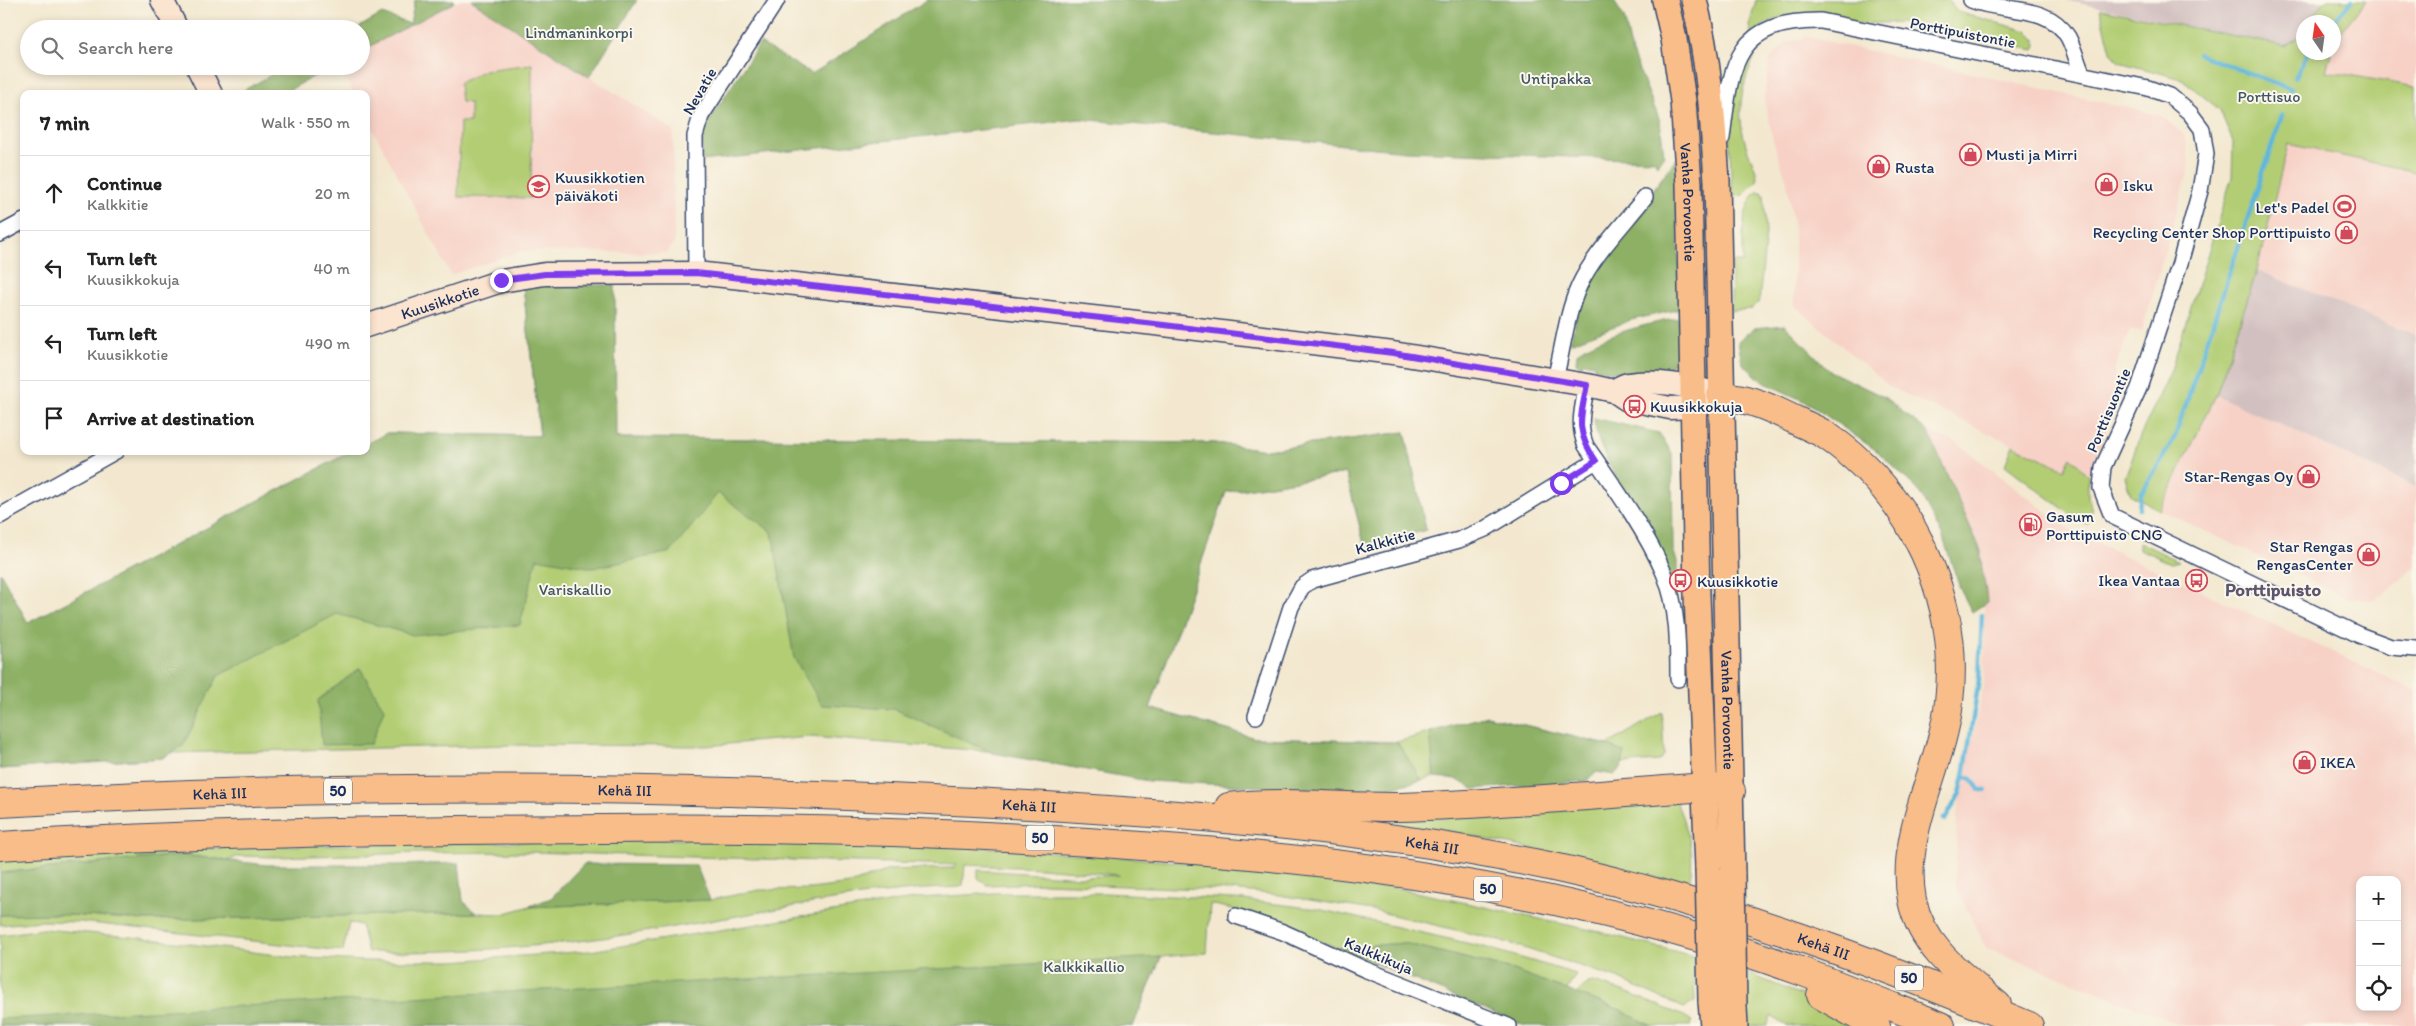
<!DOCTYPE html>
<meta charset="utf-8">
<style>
body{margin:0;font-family:Itim,sans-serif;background:#f2f2f2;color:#222}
.controls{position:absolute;right:15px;bottom:15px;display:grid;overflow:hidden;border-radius:10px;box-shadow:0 2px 8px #0003}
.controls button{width:45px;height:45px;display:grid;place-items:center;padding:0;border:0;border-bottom:1px solid #e0e0e0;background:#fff;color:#222;font:25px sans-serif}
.compass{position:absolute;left:2296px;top:15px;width:45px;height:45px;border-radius:50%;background:#fff;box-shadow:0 2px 8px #0003;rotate:347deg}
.stop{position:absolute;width:15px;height:15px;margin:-11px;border:4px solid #7c3aed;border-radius:50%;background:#fff}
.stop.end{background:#7c3aed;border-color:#fff;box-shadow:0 1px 5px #0008}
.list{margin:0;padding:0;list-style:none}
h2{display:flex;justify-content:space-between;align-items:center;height:65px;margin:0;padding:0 20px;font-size:21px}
h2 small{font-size:16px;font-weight:400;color:#767676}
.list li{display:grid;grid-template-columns:32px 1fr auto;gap:15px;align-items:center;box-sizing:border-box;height:75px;padding:0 20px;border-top:1px solid #e0e0e0}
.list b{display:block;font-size:19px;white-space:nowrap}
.list p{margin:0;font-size:16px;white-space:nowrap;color:#767676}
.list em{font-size:16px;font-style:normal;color:#767676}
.icon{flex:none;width:28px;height:28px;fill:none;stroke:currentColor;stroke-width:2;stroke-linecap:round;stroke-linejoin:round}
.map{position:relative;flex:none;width:2416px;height:1026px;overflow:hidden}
.search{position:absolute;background:#fff;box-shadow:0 2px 8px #0003;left:20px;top:20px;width:350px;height:55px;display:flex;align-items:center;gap:12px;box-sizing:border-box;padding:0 18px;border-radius:28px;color:#767676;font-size:19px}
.panel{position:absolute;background:#fff;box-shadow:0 2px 8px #0003;left:20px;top:90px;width:350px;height:365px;border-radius:10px}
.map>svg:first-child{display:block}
.built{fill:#f7d1c6;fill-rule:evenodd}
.industrial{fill:#d2bfbf}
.green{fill:#b2cd73;stroke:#667e68}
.forest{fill:#8db065;stroke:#547062}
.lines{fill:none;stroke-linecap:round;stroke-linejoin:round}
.stream{stroke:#5fb7dc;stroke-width:4.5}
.street-casing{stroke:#3b4b6f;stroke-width:18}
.secondary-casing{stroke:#3b4b6f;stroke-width:25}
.primary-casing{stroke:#3b4b6f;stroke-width:28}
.highway-casing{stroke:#3b4b6f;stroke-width:30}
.street{stroke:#fff;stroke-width:15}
.secondary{stroke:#fce5d0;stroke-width:22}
.primary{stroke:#f8bd89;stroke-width:25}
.highway{stroke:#f8bd89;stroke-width:28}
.primary-bridge-casing{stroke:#3b4b6f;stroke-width:28;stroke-linecap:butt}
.primary-bridge{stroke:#f8bd89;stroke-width:25}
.route{stroke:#7c3aed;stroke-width:6}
.labels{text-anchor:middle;stroke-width:4;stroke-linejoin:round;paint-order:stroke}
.shield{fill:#fbf7ec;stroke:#5e6b89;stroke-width:1}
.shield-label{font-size:15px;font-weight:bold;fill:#1b2f5e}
.park-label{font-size:16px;fill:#415663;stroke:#fbf7ec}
.street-label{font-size:16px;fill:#1b2f5e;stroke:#fbf7ec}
.poi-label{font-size:16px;fill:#1b2f5e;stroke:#fbf7ec;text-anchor:start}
.quarter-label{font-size:19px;font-weight:bold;fill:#5b556f;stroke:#fbf7ec}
</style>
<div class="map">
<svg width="2416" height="1026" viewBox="0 0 2416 1026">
<rect width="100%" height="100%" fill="#fbf7ec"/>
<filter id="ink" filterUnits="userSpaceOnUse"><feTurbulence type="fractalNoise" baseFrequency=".02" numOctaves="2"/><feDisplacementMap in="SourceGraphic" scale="10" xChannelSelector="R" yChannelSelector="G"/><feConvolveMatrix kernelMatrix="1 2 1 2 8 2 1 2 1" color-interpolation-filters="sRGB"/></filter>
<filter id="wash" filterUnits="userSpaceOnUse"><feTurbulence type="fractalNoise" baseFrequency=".0096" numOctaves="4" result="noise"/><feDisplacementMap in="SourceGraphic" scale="20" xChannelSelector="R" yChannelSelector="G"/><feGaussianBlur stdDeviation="1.12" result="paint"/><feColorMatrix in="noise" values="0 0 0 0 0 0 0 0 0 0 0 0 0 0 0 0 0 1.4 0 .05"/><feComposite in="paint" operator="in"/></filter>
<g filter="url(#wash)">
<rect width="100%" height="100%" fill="#f3e8cf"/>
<path class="built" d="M 460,0 L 470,0 L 673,130 L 674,243 L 667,253 L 520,251 L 451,275 L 366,117 L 366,94 L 354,94 L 339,66 L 361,66 L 361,51 Z
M 2366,0 L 2416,0 L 2416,87 L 2325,71 L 2331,53 L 2334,52 L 2336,38 Z
M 1807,37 L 2160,115 L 2184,135 L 2190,166 L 2142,331 L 2130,330 L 2114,370 L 2120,395 L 2088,476 L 2071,457 L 2065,469 L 1890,387 L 1794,305 L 1794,231 L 1787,182 L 1773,140 L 1764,98 L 1770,59 L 1787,42 Z
M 2288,144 L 2416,172 L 2416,335 L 2257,270 Z
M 2216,395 L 2416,487 L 2416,566 L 2385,594 L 2371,600 L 2347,598 L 2160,510 Z
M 1887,415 L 1956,442 L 2070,530 L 2416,691 L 2416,1026 L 2184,1026 L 1986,948 L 1955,885 L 1957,813 L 1984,686 L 1985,613 L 1973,544 ZM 2360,880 L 2397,880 L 2397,1007 L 2360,1007 Z"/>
<path class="industrial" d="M 2064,0 L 2325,0 L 2309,22 L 2304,22 L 2303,30 L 2298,38 L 2284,46 Z
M 2257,270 L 2416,335 L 2416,487 L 2216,395 Z"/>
<path class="green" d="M 1756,0 L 1948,0 L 1958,12 L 2027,31 L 2035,39 L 2036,45 L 2034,50 L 1904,22 L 1859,24 L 1805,14 L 1786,16 L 1767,23 L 1751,34 L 1749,26 Z
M 2325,0 L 2366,0 L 2336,38 L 2334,45 L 2334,22 L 2309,22 Z
M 2100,9 L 2284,46 L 2298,38 L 2303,30 L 2304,52 L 2331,53 L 2326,71 L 2416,87 L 2416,172 L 2288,144 L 2257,270 L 2216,395 L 2160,510 L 2131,495 L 2125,477 L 2141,434 L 2170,373 L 2232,177 L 2233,142 L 2220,110 L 2182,79 L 2119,62 L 2112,55 Z
M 1751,51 L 1754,58 C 1740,89 1736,116 1747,148 C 1750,159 1758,170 1757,181 L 1743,195 L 1732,197 L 1729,131 L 1737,73 Z
M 532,64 L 531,198 L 458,197 L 460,122 L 470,122 L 470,103 L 461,102 L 459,83 L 485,70 Z
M 1757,192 L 1762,192 L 1764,195 L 1766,234 L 1759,302 L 1752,309 L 1731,311 L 1732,262 L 1743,262 C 1743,240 1740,208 1757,192 Z
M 523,286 L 616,438 L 1215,443 L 1266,450 L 1405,432 L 1426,530 L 1365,547 L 1346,473 L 1226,492 L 1150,708 L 1255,738 L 1397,742 L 1487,716 L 1607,745 L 1662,712 L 1664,755 L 1659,761 L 1434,776 L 1422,780 L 1420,777 L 1047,756 L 810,737 L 705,746 L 511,745 L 170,753 L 162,758 L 0,769 L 0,572 L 28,623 L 352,451 L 366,451 L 366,444 L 387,433 L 540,436 Z
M 2013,445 L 2064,469 L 2071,457 L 2088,476 L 2088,498 L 2092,510 L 2088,524 L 2082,523 L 2005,465 Z
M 2139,542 L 2179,561 L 2171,563 L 2139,549 Z
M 1675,798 C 1688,834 1696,846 1689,886 L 1607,865 L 1447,831 L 1328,819 Z
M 689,839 L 1004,848 L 1332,874 L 1600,932 L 1693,956 L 1695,1002 L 1684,1008 L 1617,978 L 1502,941 L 1372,910 L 1279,895 L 1231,890 L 1045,883 L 987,885 L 978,878 L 978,870 L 1083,877 L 1119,875 L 1041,868 L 965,865 L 963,885 L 960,887 C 854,891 748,916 643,932 C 551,947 461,953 368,952 L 361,925 L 349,923 L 343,951 L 81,922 L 41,921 L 0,925 L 0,915 L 54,914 L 145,920 L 476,913 L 502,914 L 527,907 L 710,900 L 759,890 L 811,889 L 850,884 L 889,870 L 953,868 L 957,865 L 528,852 L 424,853 L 274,857 L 240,856 L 228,860 L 181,855 L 0,873 L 0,857 L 273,846 Z
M 995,893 L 1104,893 L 1235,899 L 1318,909 L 1484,947 L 1576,974 L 1567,990 L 1513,970 L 1404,943 L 1338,948 L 1248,913 L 1210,904 L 1207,953 L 1161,957 L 1133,1026 L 0,1026 L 0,935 L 43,929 L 143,938 L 292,957 L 364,961 L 453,961 L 590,951 L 919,898 Z
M 1747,973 L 1806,997 L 1859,1026 L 1787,1026 L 1771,1016 L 1767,1026 L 1748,1026 Z
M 1593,982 L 1623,991 L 1684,1016 L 1692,1021 L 1691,1026 L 1652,1026 L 1621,1010 L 1576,994 L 1588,983 Z"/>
<path class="forest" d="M 415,0 L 454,0 L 453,3 L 361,51 L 361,29 L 356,29 L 382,14 L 410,24 Z
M 471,0 L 637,0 L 589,77 Z
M 927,0 L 1613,0 L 1624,17 L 1632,53 L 1660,121 L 1664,155 L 1657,165 L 1654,160 L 1406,151 L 1080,119 L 702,161 L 703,130 L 760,43 L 812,74 Z
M 287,66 L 333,66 L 282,94 L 237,94 Z
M 1676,159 L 1680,309 L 1631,320 L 1570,343 L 1582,293 L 1597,265 Z
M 615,285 L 616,438 L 1215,443 L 1266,450 L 1405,432 L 1426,530 L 1365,547 L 1346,473 L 1226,492 L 1150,708 L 1255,738 L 1397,742 L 1422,780 L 1373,792 L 1148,781 L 993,753 L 894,709 L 822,705 L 794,658 L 772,532 L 718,493 L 671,552 L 593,568 L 537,558 L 520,625 L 413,635 L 337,614 L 218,676 L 183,746 L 162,758 L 0,769 L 0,572 L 28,623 L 352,451 L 366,451 L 366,444 L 387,433 L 540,436 L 523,286 Z
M 1680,318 C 1679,329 1682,343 1678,353 C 1668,388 1619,372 1594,368 L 1594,364 L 1583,362 L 1582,366 L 1576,363 L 1577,353 C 1596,336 1654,322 1680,318 Z
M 1785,325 L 1830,371 L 1884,397 L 1928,432 L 1981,551 C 1980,569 1986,584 1987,602 L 1972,612 L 1961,591 L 1942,535 L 1918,490 L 1877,451 L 1808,403 L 1763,382 L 1742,363 L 1738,341 L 1754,328 Z
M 1594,418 L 1659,433 L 1672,453 L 1673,549 L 1677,562 L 1677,586 L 1673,586 C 1661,551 1641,520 1622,488 C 1610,465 1596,444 1594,418 Z
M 360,668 L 384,709 L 371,744 L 322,745 L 318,700 Z
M 1487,716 L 1607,745 L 1625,753 L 1621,768 L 1614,775 L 1597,772 L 1586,781 L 1473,789 L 1456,779 L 1434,777 L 1430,732 Z
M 181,855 L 267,865 L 397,865 L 459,863 L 463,901 L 476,913 L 145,920 L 54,914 L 0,915 L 0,873 Z
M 584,864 L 696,865 L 710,900 L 527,907 L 551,898 Z
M 1404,943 L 1513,970 L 1621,1010 L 1652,1026 L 1525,1026 L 1338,948 Z
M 1161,957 L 1133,1026 L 0,1026 L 0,1019 Z"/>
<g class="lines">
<path class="stream" d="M 2333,22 L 2352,0
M 2198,54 L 2291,89
M 2295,78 L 2308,52
M 2139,509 L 2141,494 L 2175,437 L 2282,115
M 1964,776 L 1971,779 L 1980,790 L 1986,790
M 1943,819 L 1945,820 L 1960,793 L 1964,776 L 1979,679 L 1982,615"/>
</g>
</g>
<g filter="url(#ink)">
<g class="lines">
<defs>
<path id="street" d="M 1971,0 C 2003,13 2048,3 2068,37 C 2074,48 2077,62 2082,73
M 1722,138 C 1731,66 1733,20 1821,21 L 2148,88 L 2170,96 L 2190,113 L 2202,129 L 2206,154 L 2200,191 L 2180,263 L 2139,388 L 2103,467 L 2101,488 L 2112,516 L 2359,635 L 2391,647 L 2416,649
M 0,234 L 24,221
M 696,273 L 695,136 L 701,116 L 777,0
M 1555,379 C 1563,349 1566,315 1579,286 C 1593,255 1624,224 1645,197
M 1587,385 C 1583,406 1577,425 1586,446 C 1613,485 1645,529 1664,573 C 1678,606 1678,644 1678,679
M 0,516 L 116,451
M 1256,716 L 1291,607 L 1302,587 L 1312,580 L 1459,540 L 1485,529 L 1596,461
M 1236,916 L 1283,932 L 1364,969 L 1508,1026"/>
<g id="secondary">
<path d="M 162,0 L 177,29"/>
<path d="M 197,66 L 211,94"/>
<path id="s1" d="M 366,326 L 501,281 L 545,274 L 696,273 L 1164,325 L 1393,353 L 1587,385 L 1614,391 L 1626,399 L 1670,408 L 1695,407 L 1721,396"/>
<path d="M 1614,391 C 1618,388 1623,385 1628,384 C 1651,380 1689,385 1710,392"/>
</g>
<g id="primary">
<path id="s2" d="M 1665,0 L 1674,39 L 1683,101 L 1689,184 L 1697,595 L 1708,868"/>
<path id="s3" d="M 1694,0 C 1709,60 1713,120 1717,181 L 1732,874"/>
<path d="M 1711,1001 L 1713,1026"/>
<path d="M 1734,1007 L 1735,1026"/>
</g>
<g id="highway">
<path d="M 1721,396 C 1750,398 1771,408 1797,421 C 1807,426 1818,430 1827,436 C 1912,494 1961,600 1949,702 C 1942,767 1899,834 1912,900 C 1922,948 1961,975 1997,1005"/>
<path id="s4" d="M 0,803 C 303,785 608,784 911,799 C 1127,809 1346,822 1558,868 C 1721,904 1877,962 2029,1026"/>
<path d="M 1229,807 C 1285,800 1343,808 1400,807 C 1502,804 1604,794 1707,787 L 1731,791"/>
<path d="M 0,846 C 201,833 401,830 602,829 C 787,827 971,832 1155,847 C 1250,854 1345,863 1439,879 C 1562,899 1686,930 1803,972 C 1849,989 1895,1008 1941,1026"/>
<path d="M 1821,995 L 1876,1026"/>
</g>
</defs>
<use href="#street" class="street-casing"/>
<use href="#secondary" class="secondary-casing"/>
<use href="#primary" class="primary-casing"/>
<use href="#highway" class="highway-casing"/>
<use href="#street" class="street"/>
<use href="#secondary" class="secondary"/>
<use href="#primary" class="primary"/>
<use href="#highway" class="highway"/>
<defs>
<path id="primary-bridge" d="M 1708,868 L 1711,1001
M 1732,874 L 1734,1007"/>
</defs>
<use href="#primary-bridge" class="primary-bridge-casing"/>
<use href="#primary-bridge" class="primary-bridge"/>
</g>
</g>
<g class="lines" filter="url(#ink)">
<path class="route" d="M 501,280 L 545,274 L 696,273 L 1164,325 L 1393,353 L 1587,385 C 1580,419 1575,431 1596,461 L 1561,483"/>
</g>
<defs>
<symbol id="shop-ring" viewBox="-11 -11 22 22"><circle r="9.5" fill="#fbf7ec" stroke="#d1495b" stroke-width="1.5"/><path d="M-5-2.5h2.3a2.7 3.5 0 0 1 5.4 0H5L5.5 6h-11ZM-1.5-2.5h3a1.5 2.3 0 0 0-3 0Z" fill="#d1495b"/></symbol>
<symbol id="school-ring" viewBox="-11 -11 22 22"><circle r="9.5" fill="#fbf7ec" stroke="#d1495b" stroke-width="1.5"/><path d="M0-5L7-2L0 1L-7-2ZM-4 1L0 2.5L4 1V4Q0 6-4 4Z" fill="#d1495b"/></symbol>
<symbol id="stadium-ring" viewBox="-11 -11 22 22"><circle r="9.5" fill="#fbf7ec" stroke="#d1495b" stroke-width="1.5"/><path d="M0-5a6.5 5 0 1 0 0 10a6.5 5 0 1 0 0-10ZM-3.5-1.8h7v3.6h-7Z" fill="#d1495b"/></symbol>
<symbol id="bus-ring" viewBox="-11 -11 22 22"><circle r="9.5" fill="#fbf7ec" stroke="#d1495b" stroke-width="1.5"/><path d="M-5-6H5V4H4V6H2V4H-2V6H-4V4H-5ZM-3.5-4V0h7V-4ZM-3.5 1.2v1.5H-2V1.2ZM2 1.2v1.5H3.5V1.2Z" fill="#d1495b"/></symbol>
<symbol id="fuel-ring" viewBox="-11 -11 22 22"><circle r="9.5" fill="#fbf7ec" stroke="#d1495b" stroke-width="1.5"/><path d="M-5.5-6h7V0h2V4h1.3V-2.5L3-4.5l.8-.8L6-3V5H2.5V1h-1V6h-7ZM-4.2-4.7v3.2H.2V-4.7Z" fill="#d1495b"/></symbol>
</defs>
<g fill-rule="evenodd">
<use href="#shop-ring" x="1958" y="142" width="25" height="25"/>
<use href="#shop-ring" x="1866" y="154" width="25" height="25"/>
<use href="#shop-ring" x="2094" y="172" width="25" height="25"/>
<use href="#school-ring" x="526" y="174" width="25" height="25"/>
<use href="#stadium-ring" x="2332" y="194" width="25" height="25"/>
<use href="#shop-ring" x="2334" y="220" width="25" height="25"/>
<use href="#bus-ring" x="1622" y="394" width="25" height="25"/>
<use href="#shop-ring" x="2296" y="464" width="25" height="25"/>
<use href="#fuel-ring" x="2018" y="512" width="25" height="25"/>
<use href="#shop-ring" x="2356" y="542" width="25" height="25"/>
<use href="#bus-ring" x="2184" y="568" width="25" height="25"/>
<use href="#bus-ring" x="1668" y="568" width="25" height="25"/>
<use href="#shop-ring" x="2292" y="750" width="25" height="25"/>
</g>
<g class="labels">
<g class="shield">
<rect x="324" y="778.5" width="28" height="25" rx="4"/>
<rect x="1026" y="825.5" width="28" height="25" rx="4"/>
<rect x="1474" y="876.5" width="28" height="25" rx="4"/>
<rect x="1895" y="965.5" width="28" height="25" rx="4"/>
</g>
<g class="shield-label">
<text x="338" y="796">50</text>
<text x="1040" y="843">50</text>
<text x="1488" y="894">50</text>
<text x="1909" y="983">50</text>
</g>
<g class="park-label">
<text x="579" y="38">Lindmaninkorpi</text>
<text x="1556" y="84">Untipakka</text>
<text x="2269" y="102">Porttisuo</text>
<text x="575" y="595">Variskallio</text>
<text x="1084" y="972">Kalkkikallio</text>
</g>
<g class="street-label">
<text transform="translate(1963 32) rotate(11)" y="6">Porttipuistontie</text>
<text transform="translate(699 91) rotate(-60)" y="6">Nevatie</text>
<text dy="6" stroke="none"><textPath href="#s2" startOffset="204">Vanha Porvoontie</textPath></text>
<text dy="6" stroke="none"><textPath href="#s1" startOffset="78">Kuusikkotie</textPath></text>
<text transform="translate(2108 410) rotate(-67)" y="6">Porttisuontie</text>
<text transform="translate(1385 541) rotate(-15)" y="6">Kalkkitie</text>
<text dy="6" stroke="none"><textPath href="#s3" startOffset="712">Vanha Porvoontie</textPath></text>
<text dy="6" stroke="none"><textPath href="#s4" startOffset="625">Kehä III</textPath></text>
<text dy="6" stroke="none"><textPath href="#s4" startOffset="220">Kehä III</textPath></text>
<text dy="6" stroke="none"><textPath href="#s4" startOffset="1030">Kehä III</textPath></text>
<text dy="6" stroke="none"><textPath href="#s4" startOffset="1435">Kehä III</textPath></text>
<text dy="6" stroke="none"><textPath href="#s4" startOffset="1840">Kehä III</textPath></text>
<text transform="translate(1379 955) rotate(23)" y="6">Kalkkikuja</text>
</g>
<g class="poi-label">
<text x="1986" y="160">Musti ja Mirri</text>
<text x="1895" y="173">Rusta</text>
<text x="555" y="183">Kuusikkotien<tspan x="555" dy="18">päiväkoti</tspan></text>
<text x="2123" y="191">Isku</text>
<text x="2329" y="213" text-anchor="end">Let's Padel</text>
<text x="2331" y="238" text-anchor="end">Recycling Center Shop Porttipuisto</text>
<text x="1650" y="412">Kuusikkokuja</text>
<text x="2293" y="482" text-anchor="end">Star-Rengas Oy</text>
<text x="2046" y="522">Gasum<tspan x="2046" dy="18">Porttipuisto CNG</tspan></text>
<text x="2353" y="552" text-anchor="end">Star Rengas<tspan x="2353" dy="18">RengasCenter</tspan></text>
<text x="2180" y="586" text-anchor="end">Ikea Vantaa</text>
<text x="1697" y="587">Kuusikkotie</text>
<text x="2320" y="768">IKEA</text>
</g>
<g class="quarter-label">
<text x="2273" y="596">Porttipuisto</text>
</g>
</g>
</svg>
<div class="controls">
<button>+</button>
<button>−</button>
<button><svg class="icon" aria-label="locate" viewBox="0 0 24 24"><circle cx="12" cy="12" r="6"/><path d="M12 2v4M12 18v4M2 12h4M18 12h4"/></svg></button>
</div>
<svg class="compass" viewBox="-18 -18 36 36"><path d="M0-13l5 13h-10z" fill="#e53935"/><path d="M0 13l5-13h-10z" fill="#767676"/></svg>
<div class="stop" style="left:1561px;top:483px"></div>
<div class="stop end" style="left:501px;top:280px"></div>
<div class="search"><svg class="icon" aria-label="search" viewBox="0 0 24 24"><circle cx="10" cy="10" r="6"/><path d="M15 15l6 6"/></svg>Search here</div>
<section class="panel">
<h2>7 min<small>Walk · 550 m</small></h2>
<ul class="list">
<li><svg class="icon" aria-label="ahead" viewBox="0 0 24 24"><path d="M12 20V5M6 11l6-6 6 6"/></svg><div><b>Continue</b><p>Kalkkitie</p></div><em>20 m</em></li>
<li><svg class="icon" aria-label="left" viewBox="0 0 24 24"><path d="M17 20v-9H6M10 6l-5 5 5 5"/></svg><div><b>Turn left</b><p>Kuusikkokuja</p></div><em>40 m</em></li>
<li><svg class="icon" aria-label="left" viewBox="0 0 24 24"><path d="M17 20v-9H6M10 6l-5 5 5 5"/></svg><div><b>Turn left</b><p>Kuusikkotie</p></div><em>490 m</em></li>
<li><svg class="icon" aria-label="arrive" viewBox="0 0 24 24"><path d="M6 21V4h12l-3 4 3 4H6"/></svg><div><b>Arrive at destination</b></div></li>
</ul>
</section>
</div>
